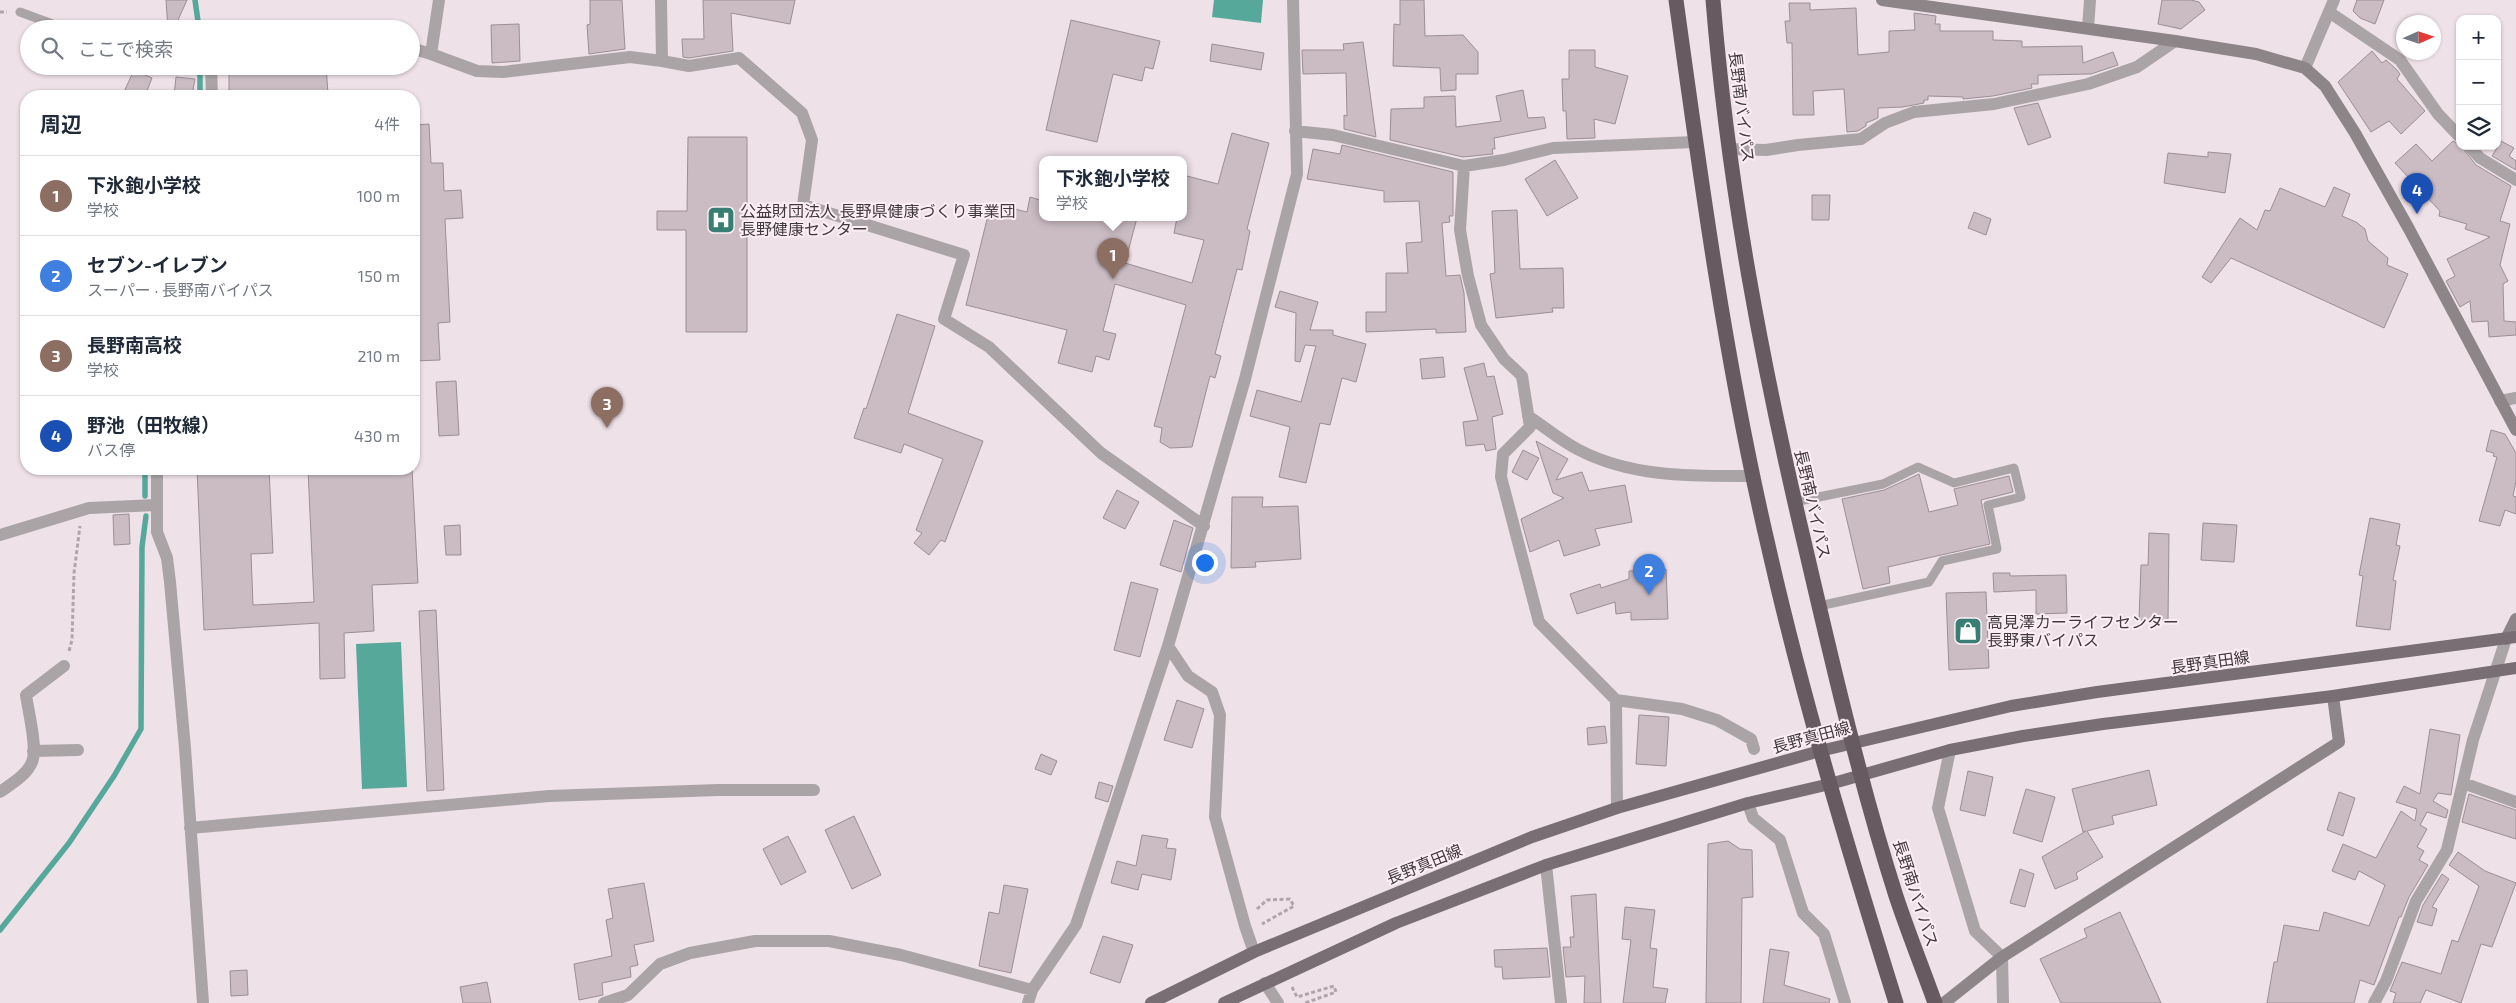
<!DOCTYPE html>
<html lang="ja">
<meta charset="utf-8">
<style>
body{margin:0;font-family:"Exo 2","Noto Sans JP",sans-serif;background:#f2f2f3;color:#1f2937}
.controls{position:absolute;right:15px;top:15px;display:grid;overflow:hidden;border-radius:10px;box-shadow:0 1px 4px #0004}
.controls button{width:45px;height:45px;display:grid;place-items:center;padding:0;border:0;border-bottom:1px solid #e0e1e3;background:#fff;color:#1f2937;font:25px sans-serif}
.compass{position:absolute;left:2396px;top:15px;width:45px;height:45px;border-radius:50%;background:#fff;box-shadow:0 1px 4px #0004;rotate:87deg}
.you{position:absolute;left:1204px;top:562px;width:18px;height:18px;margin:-12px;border:4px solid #fff;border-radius:50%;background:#1a73e8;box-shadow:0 0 0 8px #1a73e833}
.badge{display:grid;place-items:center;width:32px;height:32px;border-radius:50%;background:#111827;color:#fff;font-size:16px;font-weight:700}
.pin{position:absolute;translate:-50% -41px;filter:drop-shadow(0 1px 2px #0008)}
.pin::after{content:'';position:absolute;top:26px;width:18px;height:15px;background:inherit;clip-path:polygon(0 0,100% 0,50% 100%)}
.popup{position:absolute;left:1039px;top:156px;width:148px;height:65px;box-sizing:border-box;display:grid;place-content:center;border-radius:10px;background:#fff;filter:drop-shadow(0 1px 4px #0005);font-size:16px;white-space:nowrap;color:#747a83}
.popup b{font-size:19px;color:#1f2937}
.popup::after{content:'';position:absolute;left:50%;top:100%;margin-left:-10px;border:10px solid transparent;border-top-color:#fff}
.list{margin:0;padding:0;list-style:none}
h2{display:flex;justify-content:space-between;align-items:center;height:65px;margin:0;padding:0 20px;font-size:21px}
h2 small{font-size:16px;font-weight:400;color:#747a83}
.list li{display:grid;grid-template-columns:32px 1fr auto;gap:15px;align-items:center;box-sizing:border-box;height:80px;padding:0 20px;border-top:1px solid #e0e1e3}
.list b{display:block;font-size:19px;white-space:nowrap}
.list p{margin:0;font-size:16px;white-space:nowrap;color:#747a83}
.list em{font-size:16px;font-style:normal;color:#747a83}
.icon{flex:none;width:28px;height:28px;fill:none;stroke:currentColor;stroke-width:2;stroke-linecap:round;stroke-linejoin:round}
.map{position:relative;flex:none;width:2516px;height:1003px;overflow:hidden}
.search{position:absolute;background:#fff;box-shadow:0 1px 4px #0004;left:20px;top:20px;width:400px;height:55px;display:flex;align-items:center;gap:12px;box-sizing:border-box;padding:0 18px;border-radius:28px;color:#747a83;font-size:19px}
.panel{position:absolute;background:#fff;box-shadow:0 1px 4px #0004;left:20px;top:90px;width:400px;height:385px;border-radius:20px}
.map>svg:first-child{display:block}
.water{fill:#56a89a}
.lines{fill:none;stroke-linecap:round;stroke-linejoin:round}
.stream{stroke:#56a89a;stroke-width:5.5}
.building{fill:#cbbcc4;stroke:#9c8e95}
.path{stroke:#b0a5ab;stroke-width:3;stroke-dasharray:4 2.5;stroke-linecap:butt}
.lane{stroke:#aaa4a7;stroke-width:9}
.street{stroke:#aaa4a7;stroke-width:12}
.secondary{stroke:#8e8589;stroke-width:12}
.primary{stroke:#796e74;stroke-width:12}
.highway{stroke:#675b61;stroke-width:15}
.labels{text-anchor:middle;stroke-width:4;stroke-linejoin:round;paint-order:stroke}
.street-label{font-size:16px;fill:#403a3d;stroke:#fdeef5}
.poi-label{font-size:16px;fill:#403a3d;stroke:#fdeef5;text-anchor:start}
</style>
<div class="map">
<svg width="2516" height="1003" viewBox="0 0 2516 1003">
<rect width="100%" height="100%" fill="#efe1e8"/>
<path class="water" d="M 1214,0 L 1263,0 L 1261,23 L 1212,17 Z
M 401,642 L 407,787 L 362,789 L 356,644 Z"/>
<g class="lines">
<path class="stream" d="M 195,0 L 198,21
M 198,21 L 199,29
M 200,96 L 200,66
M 145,469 L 145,496
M 0,930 L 69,843 L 114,776 L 141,729 L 142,547 L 146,516"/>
</g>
<path class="building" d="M 166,0 L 187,0 L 174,29 L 168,29 Z
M 590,0 L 622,0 L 625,49 L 589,54 L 587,25 L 590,24 Z
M 703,0 L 795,0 L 790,24 L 731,13 L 733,51 L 689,58 L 683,57 L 682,39 L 704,39 Z
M 1400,0 L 1424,0 L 1425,36 L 1463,35 L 1478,52 L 1478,74 L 1456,74 L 1456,90 L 1441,91 L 1440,68 L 1393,66 L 1394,24 L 1400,25 Z
M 2162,0 L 2191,0 L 2199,2 L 2205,10 L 2181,29 L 2158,24 Z
M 2357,0 L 2384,0 L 2375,24 L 2360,18 L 2353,11 Z
M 1789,3 L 1810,3 L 1810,10 L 1856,8 L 1858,55 L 1889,52 L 1889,31 L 1915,30 L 1914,13 L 1936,16 L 1935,24 L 1940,24 L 1940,31 L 1993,31 L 1993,40 L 2022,41 L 2022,47 L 2082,46 L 2083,63 L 2113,52 L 2118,65 L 2091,74 L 2038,75 L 2038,84 L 2031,84 L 2032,88 L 1993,96 L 1963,99 L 1963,97 L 1928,96 L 1928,100 L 1924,100 L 1924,103 L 1903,107 L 1878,108 L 1878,118 L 1866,123 L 1866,126 L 1858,131 L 1847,132 L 1844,89 L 1813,91 L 1814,115 L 1793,115 L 1792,43 L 1787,43 L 1785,21 L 1790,21 Z
M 1071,20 L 1160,41 L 1153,69 L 1145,67 L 1142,81 L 1113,74 L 1097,142 L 1046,130 Z
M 519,24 L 520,61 L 492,63 L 491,25 Z
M 1363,42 L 1376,137 L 1344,129 L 1344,115 L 1347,116 L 1346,73 L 1303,74 L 1302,50 L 1344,50 L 1343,44 Z
M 1212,44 L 1264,53 L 1261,70 L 1210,61 Z
M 1569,50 L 1595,50 L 1595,67 L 1628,76 L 1615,124 L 1594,119 L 1595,138 L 1567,139 L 1566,111 L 1563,111 L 1562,79 L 1569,79 Z
M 2372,51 L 2382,63 L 2386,60 L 2396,69 L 2400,74 L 2397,79 L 2425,111 L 2401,134 L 2389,121 L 2371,132 L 2338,82 Z
M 229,66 L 326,66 L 328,93 L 229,96 Z
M 134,70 L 152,78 L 145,96 L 122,96 Z
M 176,77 L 195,79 L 192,96 L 174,96 Z
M 1523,90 L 1528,118 L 1544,117 L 1546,128 L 1494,138 L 1495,149 L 1492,149 L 1493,154 L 1463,157 L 1390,140 L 1391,109 L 1424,108 L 1424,97 L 1455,96 L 1456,127 L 1501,121 L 1496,96 Z
M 2038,103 L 2051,137 L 2028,145 L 2014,108 Z
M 429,124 L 431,163 L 443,163 L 444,191 L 461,190 L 463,218 L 445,219 L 450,322 L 438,323 L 440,360 L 414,361 L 414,125 Z
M 1232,133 L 1269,143 L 1247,229 L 1250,231 L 1242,270 L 1237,269 L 1215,354 L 1221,356 L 1215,378 L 1210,376 L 1192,447 L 1170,448 L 1160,442 L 1162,428 L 1154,426 L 1186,305 L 1115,284 L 1103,331 L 1116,334 L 1109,360 L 1096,356 L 1092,372 L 1058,363 L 1067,330 L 966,305 L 991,203 L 1027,212 L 1030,197 L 1043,201 L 1043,218 L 1137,218 L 1125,263 L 1192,283 L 1204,240 L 1174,233 L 1177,218 L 1183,218 L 1183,175 L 1218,184 Z
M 688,137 L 747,137 L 747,332 L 686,332 L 686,230 L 657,230 L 657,211 L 687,211 Z
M 2453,141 L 2461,146 L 2476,165 L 2511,186 L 2500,221 L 2510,224 L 2500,265 L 2508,281 L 2503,284 L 2504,321 L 2516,322 L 2516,335 L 2489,337 L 2488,321 L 2472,322 L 2470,301 L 2460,307 L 2446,281 L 2455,276 L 2447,259 L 2490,237 L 2465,229 L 2467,224 L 2439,216 L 2440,211 L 2395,163 L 2416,144 L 2432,161 Z
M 2501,141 L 2514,148 L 2509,156 L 2516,161 L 2516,170 L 2492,156 Z
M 1342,145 L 1453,172 L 1453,216 L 1449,216 L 1450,222 L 1442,223 L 1446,276 L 1460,275 L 1464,293 L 1466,332 L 1436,333 L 1436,329 L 1366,332 L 1366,312 L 1386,312 L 1386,273 L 1408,273 L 1406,243 L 1422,242 L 1419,201 L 1384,202 L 1384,191 L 1307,179 L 1313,149 L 1340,154 Z
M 2208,152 L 2231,154 L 2225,193 L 2164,183 L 2168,153 L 2208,157 Z
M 1555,160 L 1578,198 L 1547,216 L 1525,179 Z
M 2334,187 L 2350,194 L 2342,216 L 2356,222 L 2365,229 L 2368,241 L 2388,258 L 2387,265 L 2408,274 L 2384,328 L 2231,258 L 2211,283 L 2202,277 L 2240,218 L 2257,230 L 2265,210 L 2270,211 L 2280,188 L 2325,207 Z
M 1812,195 L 1830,195 L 1829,220 L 1812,220 Z
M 1517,210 L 1520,269 L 1563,268 L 1564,308 L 1552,308 L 1553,312 L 1496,318 L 1490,274 L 1495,273 L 1492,211 Z
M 1974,212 L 1991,219 L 1986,235 L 1968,228 Z
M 1280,291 L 1318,302 L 1310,330 L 1333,330 L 1333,335 L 1366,344 L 1356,382 L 1342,378 L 1330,425 L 1320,423 L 1306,483 L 1279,477 L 1290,427 L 1250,416 L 1257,390 L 1301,402 L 1316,346 L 1305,345 L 1300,362 L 1295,361 L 1296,313 L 1275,307 Z
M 897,314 L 935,326 L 908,413 L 983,441 L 945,542 L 941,540 L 929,555 L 914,543 L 922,533 L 916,530 L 943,459 L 904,444 L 901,453 L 854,438 L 864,408 L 866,409 Z
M 1443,357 L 1445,377 L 1422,379 L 1420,359 Z
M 1484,363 L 1487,377 L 1494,376 L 1503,414 L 1492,417 L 1496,449 L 1486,451 L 1484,444 L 1466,446 L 1463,422 L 1478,420 L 1464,368 Z
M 456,381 L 459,435 L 439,436 L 436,382 Z
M 2491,430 L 2505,434 L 2516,453 L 2516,481 L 2513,496 L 2516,497 L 2516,514 L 2505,510 L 2500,526 L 2479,521 L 2497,457 L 2493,456 L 2494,453 L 2486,451 Z
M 1536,441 L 1568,459 L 1556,480 L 1582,472 L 1589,491 L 1625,485 L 1632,522 L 1595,529 L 1600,545 L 1564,556 L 1559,540 L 1530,552 L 1521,519 L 1564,498 L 1553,493 Z
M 1523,450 L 1539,458 L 1527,480 L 1512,472 Z
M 197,469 L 269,469 L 273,553 L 251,554 L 253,605 L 314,602 L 308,469 L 412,469 L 418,583 L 372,585 L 374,631 L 344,633 L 345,678 L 320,679 L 319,623 L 204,630 Z
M 1919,474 L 1929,512 L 1958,505 L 1954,489 L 2009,476 L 2013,492 L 1981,500 L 1990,544 L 1888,567 L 1890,583 L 1863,589 L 1842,499 L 1884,490 Z
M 1117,490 L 1139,502 L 1125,529 L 1103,518 Z
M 1232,497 L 1263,497 L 1262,507 L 1298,506 L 1301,559 L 1255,562 L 1256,567 L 1231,568 Z
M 129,514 L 130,544 L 114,545 L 113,515 Z
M 2370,518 L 2400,524 L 2396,545 L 2400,546 L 2393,580 L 2396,581 L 2390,630 L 2356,626 L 2363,576 L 2359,575 Z
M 1174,520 L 1193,528 L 1181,572 L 1160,565 Z
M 2203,523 L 2237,525 L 2234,562 L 2201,560 Z
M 460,525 L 461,555 L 446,555 L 444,526 Z
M 2149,533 L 2169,534 L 2168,620 L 2139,620 L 2141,565 L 2148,565 Z
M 1666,569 L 1668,619 L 1631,620 L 1631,612 L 1616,614 L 1615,602 L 1577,614 L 1570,594 L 1600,584 L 1601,588 L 1629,579 L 1629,571 Z
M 1993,573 L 2010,573 L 2010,576 L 2066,575 L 2067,613 L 2036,614 L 2036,590 L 1994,592 Z
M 1131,582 L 1158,589 L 1140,657 L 1114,650 Z
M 1986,592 L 1989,668 L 1949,670 L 1946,593 Z
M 436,610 L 444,790 L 427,791 L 419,611 Z
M 1177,700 L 1204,709 L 1192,748 L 1164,740 Z
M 1639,715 L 1669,717 L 1666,766 L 1636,764 Z
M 1605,726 L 1607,743 L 1588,745 L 1587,728 Z
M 2430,729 L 2460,735 L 2451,795 L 2438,793 L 2433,801 L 2448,810 L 2446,818 L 2427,812 L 2420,825 L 2427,829 L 2417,847 L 2424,851 L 2419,860 L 2428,865 L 2409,897 L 2401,917 L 2399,917 L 2374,985 L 2360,980 L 2354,1003 L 2267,1003 L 2274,962 L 2277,962 L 2284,925 L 2319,931 L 2324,912 L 2369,926 L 2385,885 L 2359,871 L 2355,880 L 2332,871 L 2343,844 L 2376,858 L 2401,811 L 2415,821 L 2417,809 L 2396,802 L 2404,786 L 2420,794 Z
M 1041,754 L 1057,761 L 1051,775 L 1035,769 Z
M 2149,770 L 2157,805 L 2112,816 L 2114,824 L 2087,831 L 2103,857 L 2076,873 L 2078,879 L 2055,889 L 2042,857 L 2086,831 L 2083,832 L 2072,789 Z
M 1968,771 L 1993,777 L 1985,816 L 1960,810 Z
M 1099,782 L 1113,786 L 1108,802 L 1095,798 Z
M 2026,789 L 2055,797 L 2042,842 L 2013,833 Z
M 2339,792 L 2355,798 L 2343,836 L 2327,830 Z
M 2469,794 L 2516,810 L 2516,839 L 2462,822 Z
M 854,816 L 881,875 L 852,889 L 825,830 Z
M 1142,835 L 1168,839 L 1166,848 L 1176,849 L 1171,880 L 1142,874 L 1138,890 L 1111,883 L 1117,861 L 1136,866 Z
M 788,836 L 806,872 L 781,885 L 763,849 Z
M 1728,841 L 1740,849 L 1752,850 L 1753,897 L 1742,898 L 1741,1003 L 1706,1003 L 1708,844 Z
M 2458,852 L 2485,871 L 2516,883 L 2492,947 L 2481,944 L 2461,1003 L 2426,990 L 2420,1003 L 2393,1003 L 2396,993 L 2390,991 L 2402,962 L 2441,974 L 2452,940 L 2458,942 L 2479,886 L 2449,865 Z
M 2020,869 L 2034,874 L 2025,907 L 2010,903 Z
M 2442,874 L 2449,879 L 2432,907 L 2437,909 L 2432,926 L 2417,922 L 2423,905 Z
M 644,883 L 654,941 L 634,945 L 638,965 L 630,967 L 631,977 L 602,983 L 603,995 L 579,1000 L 574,964 L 612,956 L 606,920 L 613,918 L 608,889 Z
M 1004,885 L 1028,889 L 1011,973 L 979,966 L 989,912 L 999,914 Z
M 1596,894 L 1601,1003 L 1584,1003 L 1585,976 L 1566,977 L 1563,947 L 1571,947 L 1570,937 L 1574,937 L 1571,896 Z
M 1625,907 L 1655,910 L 1650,948 L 1657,949 L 1653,987 L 1668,989 L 1665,1003 L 1623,1003 L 1631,940 L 1622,939 Z
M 2120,912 L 2161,1003 L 2061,1003 L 2040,959 L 2087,937 L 2084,929 Z
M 1103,936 L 1133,945 L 1120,983 L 1090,973 Z
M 1547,948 L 1550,977 L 1503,979 L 1502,967 L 1495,967 L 1494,950 Z
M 1770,949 L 1789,952 L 1784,985 L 1830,999 L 1829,1003 L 1763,1003 Z
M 247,970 L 248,995 L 231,996 L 230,971 Z
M 487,982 L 491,1003 L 463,1003 L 460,987 Z"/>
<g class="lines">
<path class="path" d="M 0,12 L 7,12
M 69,651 L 72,640 L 74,573 L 80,526
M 1257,909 L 1267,900 L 1290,899 L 1294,906 L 1262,924
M 1292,987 L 1297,997 L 1334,986 L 1336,992 L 1305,1003"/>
<path class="lane" d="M 20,12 L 66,29
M 1794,502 L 1883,484 L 1918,467 L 1954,483 L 2014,468 L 2021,497 L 1988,505 L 1997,549 L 1942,561 L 1929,582 L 1819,606"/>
<path class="street" d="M 661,0 L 662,61 L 689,66 L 739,58 L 802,113 L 812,140 L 803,205 L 964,255 L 944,319 L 989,347 L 1101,453 L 1204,526
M 2329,12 L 2400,60 L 2438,114 L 2460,137
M 2088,28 L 2090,0
M 411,48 L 431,54 L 439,0
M 431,54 L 477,71 L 503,72 L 630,57 L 662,61
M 211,66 L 212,96
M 2305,68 L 2334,0
M 1295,131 L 1333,135 L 1464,166 L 1504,160 L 1553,148 L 1694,142
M 2469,146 L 2480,158 L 2516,180
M 1730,149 L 1766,150 L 1798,145 L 1861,139 L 1885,123 L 1914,112 L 1994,104 L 2088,84 L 2137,67 L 2175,41
M 1464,166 L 1460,230 L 1468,276 L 1481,325 L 1504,359 L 1522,376 L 1530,427 L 1503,454 L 1501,477 L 1539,622 L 1616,700 L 1682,709 L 1717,720 L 1751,739 L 1754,749
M 2500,401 L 2516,398
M 1528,416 C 1545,427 1561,441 1579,450 C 1633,478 1694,476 1753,476
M 157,469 L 157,532 L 167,558 L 170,582 L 185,748 L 203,1003
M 0,535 L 89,508 L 156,505
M 1168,646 L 1188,676 L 1212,692 L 1220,715 L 1215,817 L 1245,926 L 1254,952
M 1616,700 L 1617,808
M 1950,750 L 1938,808 L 1975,931 L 2002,957 L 2003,1003
M 33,751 L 78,750
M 2463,783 L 2516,802
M 0,792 C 11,784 27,775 32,762 C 38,748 28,711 26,695 L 64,666
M 1748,803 L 1753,818 L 1780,840 L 1803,913 L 1824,934 L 1845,1003
M 190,828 L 549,796 L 718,790 L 814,790
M 1546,865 L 1561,1003
M 1265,983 L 1278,1003
M 604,1003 L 628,995 L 660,964 L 690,953 L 755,941 L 829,941 L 901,955 L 1032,990
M 1028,1003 L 1032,990 L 1076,925 L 1168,646 L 1245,379 L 1297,174 L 1293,0
M 2374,1003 L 2386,981 L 2416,901 L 2447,850 L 2473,740 L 2506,639"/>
<path class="secondary" d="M 1882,0 L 2175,41 L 2256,54 L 2305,68 L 2325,86 L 2355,133 L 2409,229 L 2516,430
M 2506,639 L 2516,619
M 1944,1003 L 2002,957 L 2339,742 L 2333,696"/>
<path class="primary" d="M 1151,1003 L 1254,952 L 1532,837 L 1617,808 L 1820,751 L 2011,706 L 2097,692 L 2516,637
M 1224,1003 L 1396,923 L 1546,865 L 1748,803 L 1830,784 L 1950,750 L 2023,736 L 2103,724 L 2333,696 L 2516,668"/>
<path class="highway" d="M 1676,0 C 1701,182 1726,365 1768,545 C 1803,700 1849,852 1896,1003
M 1713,0 C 1728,186 1763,369 1806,550 C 1833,666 1860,783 1896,896 C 1908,932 1922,967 1935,1003"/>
</g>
<defs>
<symbol id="hospital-square" viewBox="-11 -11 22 22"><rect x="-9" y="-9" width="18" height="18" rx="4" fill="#397e72" stroke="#fdeef5"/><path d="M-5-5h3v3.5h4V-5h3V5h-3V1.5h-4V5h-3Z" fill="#fff"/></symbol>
<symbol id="shop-square" viewBox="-11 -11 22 22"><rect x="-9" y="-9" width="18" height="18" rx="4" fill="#397e72" stroke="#fdeef5"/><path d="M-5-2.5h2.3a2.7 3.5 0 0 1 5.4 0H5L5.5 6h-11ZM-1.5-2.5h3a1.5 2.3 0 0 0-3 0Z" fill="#fff"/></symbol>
</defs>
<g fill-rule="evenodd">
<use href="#hospital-square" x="705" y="204" width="32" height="32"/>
<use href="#shop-square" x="1952" y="615" width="32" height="32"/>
</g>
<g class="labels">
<g class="street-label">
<text transform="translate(1742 107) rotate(83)" y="6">長野南バイパス</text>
<text transform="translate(1813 504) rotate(77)" y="6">長野南バイパス</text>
<text transform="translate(2210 662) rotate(-8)" y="6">長野真田線</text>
<text transform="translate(1811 737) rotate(-15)" y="6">長野真田線</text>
<text transform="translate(1424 864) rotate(-22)" y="6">長野真田線</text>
<text transform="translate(1916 893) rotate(72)" y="6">長野南バイパス</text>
</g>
<g class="poi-label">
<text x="740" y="217">公益財団法人 長野県健康づくり事業団<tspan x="740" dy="18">長野健康センター</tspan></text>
<text x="1987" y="628">高見澤カーライフセンター<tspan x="1987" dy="18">長野東バイパス</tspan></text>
</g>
</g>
</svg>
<div class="controls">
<button>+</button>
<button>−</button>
<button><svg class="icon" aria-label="layers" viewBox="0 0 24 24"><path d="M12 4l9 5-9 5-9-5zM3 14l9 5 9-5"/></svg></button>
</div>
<svg class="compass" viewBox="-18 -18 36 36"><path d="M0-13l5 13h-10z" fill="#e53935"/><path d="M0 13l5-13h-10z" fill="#747a83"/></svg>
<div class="you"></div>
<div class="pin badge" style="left:1113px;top:279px;background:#8d6e63">1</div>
<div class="popup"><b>下氷鉋小学校</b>学校</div>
<div class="pin badge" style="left:1649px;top:595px;background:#3f7fe0">2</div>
<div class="pin badge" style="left:607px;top:428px;background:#8d6e63">3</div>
<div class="pin badge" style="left:2417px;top:214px;background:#1a4fb4">4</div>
<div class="search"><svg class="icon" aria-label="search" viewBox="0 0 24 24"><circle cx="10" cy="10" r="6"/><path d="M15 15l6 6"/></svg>ここで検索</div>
<section class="panel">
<h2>周辺<small>4件</small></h2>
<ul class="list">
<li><span class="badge" style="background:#8d6e63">1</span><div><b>下氷鉋小学校</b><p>学校</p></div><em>100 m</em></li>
<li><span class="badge" style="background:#3f7fe0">2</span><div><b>セブン-イレブン</b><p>スーパー · 長野南バイパス</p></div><em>150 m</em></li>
<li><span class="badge" style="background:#8d6e63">3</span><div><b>長野南高校</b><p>学校</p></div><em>210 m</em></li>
<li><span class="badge" style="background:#1a4fb4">4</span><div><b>野池（田牧線）</b><p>バス停</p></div><em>430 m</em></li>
</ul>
</section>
</div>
